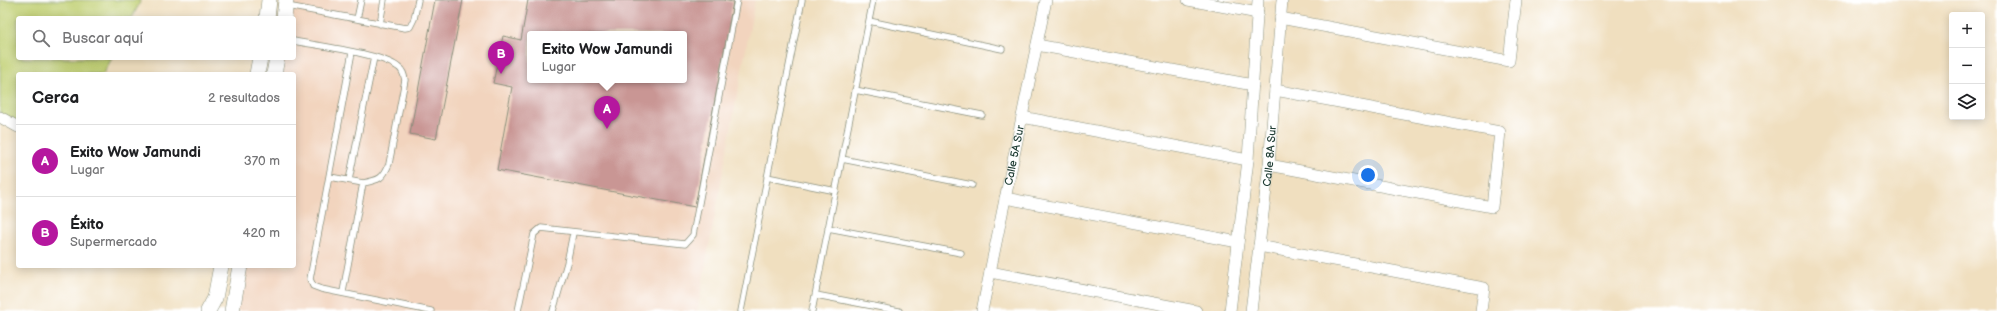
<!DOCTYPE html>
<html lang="es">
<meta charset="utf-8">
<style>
body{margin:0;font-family:"Balsamiq Sans",sans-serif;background:#f2f2f2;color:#202124}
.controls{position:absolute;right:12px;top:12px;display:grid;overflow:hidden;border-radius:4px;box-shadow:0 2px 10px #0003}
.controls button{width:36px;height:36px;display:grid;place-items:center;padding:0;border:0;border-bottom:1px solid #e0e0e0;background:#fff;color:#202124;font:20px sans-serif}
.you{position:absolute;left:1368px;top:175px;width:14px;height:14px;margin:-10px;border:3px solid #fff;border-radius:50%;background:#1a73e8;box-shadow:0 0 0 6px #1a73e833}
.badge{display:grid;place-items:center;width:26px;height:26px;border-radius:50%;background:#b5179e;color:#fff;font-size:13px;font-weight:700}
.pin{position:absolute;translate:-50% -33px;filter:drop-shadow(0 1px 2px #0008)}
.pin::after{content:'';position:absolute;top:21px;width:14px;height:12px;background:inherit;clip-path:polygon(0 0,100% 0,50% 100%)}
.popup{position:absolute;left:527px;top:31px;width:160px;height:52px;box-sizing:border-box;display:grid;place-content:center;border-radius:4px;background:#fff;filter:drop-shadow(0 1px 3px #0005);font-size:13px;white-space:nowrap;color:#757577}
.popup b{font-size:15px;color:#202124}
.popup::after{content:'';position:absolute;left:50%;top:100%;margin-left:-8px;border:8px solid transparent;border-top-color:#fff}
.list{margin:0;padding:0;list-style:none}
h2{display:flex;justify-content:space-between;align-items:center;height:52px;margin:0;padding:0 16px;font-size:17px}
h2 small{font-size:13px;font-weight:400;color:#757577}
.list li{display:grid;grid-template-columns:26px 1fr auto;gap:12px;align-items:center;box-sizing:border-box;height:72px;padding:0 16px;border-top:1px solid #e0e0e0}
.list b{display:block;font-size:15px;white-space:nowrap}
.list p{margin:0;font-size:13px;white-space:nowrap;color:#757577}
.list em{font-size:13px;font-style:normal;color:#757577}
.icon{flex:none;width:22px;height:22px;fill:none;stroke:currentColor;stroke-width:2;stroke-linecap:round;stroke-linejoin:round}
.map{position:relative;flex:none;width:1997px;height:311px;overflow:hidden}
.search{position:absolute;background:#fff;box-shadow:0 2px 10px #0003;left:16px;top:16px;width:280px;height:44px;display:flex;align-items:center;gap:10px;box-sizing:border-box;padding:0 14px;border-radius:4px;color:#757577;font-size:15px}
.panel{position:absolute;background:#fff;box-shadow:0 2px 10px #0003;left:16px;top:72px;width:280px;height:196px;border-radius:4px}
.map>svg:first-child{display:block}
.built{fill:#f2d4be;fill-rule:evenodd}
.green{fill:#c0cf71;stroke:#708652}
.building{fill:#c99694;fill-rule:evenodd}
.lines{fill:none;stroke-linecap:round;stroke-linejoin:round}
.lane-casing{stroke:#888e7a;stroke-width:7}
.street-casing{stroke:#888e7a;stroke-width:12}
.secondary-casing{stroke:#888e7a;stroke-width:16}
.lane{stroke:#fff;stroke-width:5.5}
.street{stroke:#fff;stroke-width:11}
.secondary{stroke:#fff;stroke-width:15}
.labels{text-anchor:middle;stroke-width:3.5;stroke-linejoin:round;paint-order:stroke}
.street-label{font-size:11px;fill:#1f3d34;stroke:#fff}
</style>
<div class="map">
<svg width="1997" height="311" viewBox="0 0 1997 311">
<rect width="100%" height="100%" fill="#fff"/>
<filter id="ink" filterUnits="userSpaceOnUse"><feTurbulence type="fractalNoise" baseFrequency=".025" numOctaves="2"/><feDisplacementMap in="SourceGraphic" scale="8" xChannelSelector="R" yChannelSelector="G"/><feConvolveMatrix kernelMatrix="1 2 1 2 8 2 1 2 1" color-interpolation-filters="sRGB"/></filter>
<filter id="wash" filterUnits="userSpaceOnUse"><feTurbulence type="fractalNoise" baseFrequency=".012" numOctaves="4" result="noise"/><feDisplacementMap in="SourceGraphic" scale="16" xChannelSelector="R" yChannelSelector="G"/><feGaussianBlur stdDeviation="0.9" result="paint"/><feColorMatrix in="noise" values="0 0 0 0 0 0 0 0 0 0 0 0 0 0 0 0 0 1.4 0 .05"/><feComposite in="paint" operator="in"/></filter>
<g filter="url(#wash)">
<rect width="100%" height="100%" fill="#f0dfbf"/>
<path class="built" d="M 286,0 L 755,0 L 697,311 L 232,311 L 240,266 L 294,266 L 294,74 L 274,74 L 277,58 L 294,58 L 294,18 L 284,18 ZM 530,34 L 684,34 L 684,80 L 530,80 Z"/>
<path class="green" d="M 0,0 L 141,0 L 132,18 L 18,18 L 18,58 L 112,58 L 103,74 L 18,74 L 18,127 L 0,117 Z"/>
<g id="blocks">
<path class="building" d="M 435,0 L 463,0 L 436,139 L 410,134 Z
M 528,0 L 722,0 L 733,2 L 695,207 L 497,170 L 512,87 L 493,83 L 503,36 L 521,40 ZM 530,34 L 684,34 L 684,80 L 530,80 Z"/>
</g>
</g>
<g filter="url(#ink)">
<use href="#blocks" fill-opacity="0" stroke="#888e7a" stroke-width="1"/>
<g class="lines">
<defs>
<path id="lane" d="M 287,6 L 405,28 L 410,27 L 414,19 L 418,0
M 357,19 L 361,0
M 869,21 L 1002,49
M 380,24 L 384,0
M 294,41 C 319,46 379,53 398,67 C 403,70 404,75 405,80 L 389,164 C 383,179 379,180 363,183 L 343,292
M 352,52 L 310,279 L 313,286 L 321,289 L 431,311
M 855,90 L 982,115
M 842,159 L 972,185
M 330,177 L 363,183
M 767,177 L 836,191
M 349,180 L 374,57
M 828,228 L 961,253
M 816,295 L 899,311
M 518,311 L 534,234 L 541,228 L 685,244 L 693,235 L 737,0
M 553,311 L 567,263 L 573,233
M 741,311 L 802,0
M 812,311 L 873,0"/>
<g id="street">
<path d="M 1188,0 L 1258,13"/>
<path d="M 1280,18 L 1509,61 L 1516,0"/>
<path d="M 1037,45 L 1253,85"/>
<path d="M 0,117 L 18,127"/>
<path d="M 1022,117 L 1248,160"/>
<path d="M 1269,165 L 1492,207 L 1500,132 L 1275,90"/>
<path d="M 1005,198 L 1238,242"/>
<path d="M 1259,246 L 1484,288 L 1481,311"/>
<path d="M 990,272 L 1196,311"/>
<path id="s1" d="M 982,311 L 1046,0"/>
<path d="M 1230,311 L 1248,160 L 1258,0"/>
<path id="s2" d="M 1251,311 L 1269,165 L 1282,0"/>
</g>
<path id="secondary" d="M 267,18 L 269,0
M 284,18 L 286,0
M 257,74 L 260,58
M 274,74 L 277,58
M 208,311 L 215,298 L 221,266
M 232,311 L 240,266"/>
</defs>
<use href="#lane" class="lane-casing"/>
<use href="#street" class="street-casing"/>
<use href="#secondary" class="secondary-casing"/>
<use href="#lane" class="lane"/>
<use href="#street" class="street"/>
<use href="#secondary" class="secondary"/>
</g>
</g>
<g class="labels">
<g class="street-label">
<text dy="4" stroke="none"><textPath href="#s1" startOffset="159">Calle 5A Sur</textPath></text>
<text dy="4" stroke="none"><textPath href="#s2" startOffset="156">Calle 8A Sur</textPath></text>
</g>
</g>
</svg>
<div class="controls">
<button>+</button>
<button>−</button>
<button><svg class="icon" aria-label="layers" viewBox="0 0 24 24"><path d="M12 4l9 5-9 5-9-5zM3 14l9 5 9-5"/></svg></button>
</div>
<div class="you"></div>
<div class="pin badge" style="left:607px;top:129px">A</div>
<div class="popup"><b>Exito Wow Jamundi</b>Lugar</div>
<div class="pin badge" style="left:501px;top:74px">B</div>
<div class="search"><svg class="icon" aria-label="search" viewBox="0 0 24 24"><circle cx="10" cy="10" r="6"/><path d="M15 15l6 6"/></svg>Buscar aquí</div>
<section class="panel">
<h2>Cerca<small>2 resultados</small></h2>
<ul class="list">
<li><span class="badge">A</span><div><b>Exito Wow Jamundi</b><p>Lugar</p></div><em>370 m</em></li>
<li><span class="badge">B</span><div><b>Éxito</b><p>Supermercado</p></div><em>420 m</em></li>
</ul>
</section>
</div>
